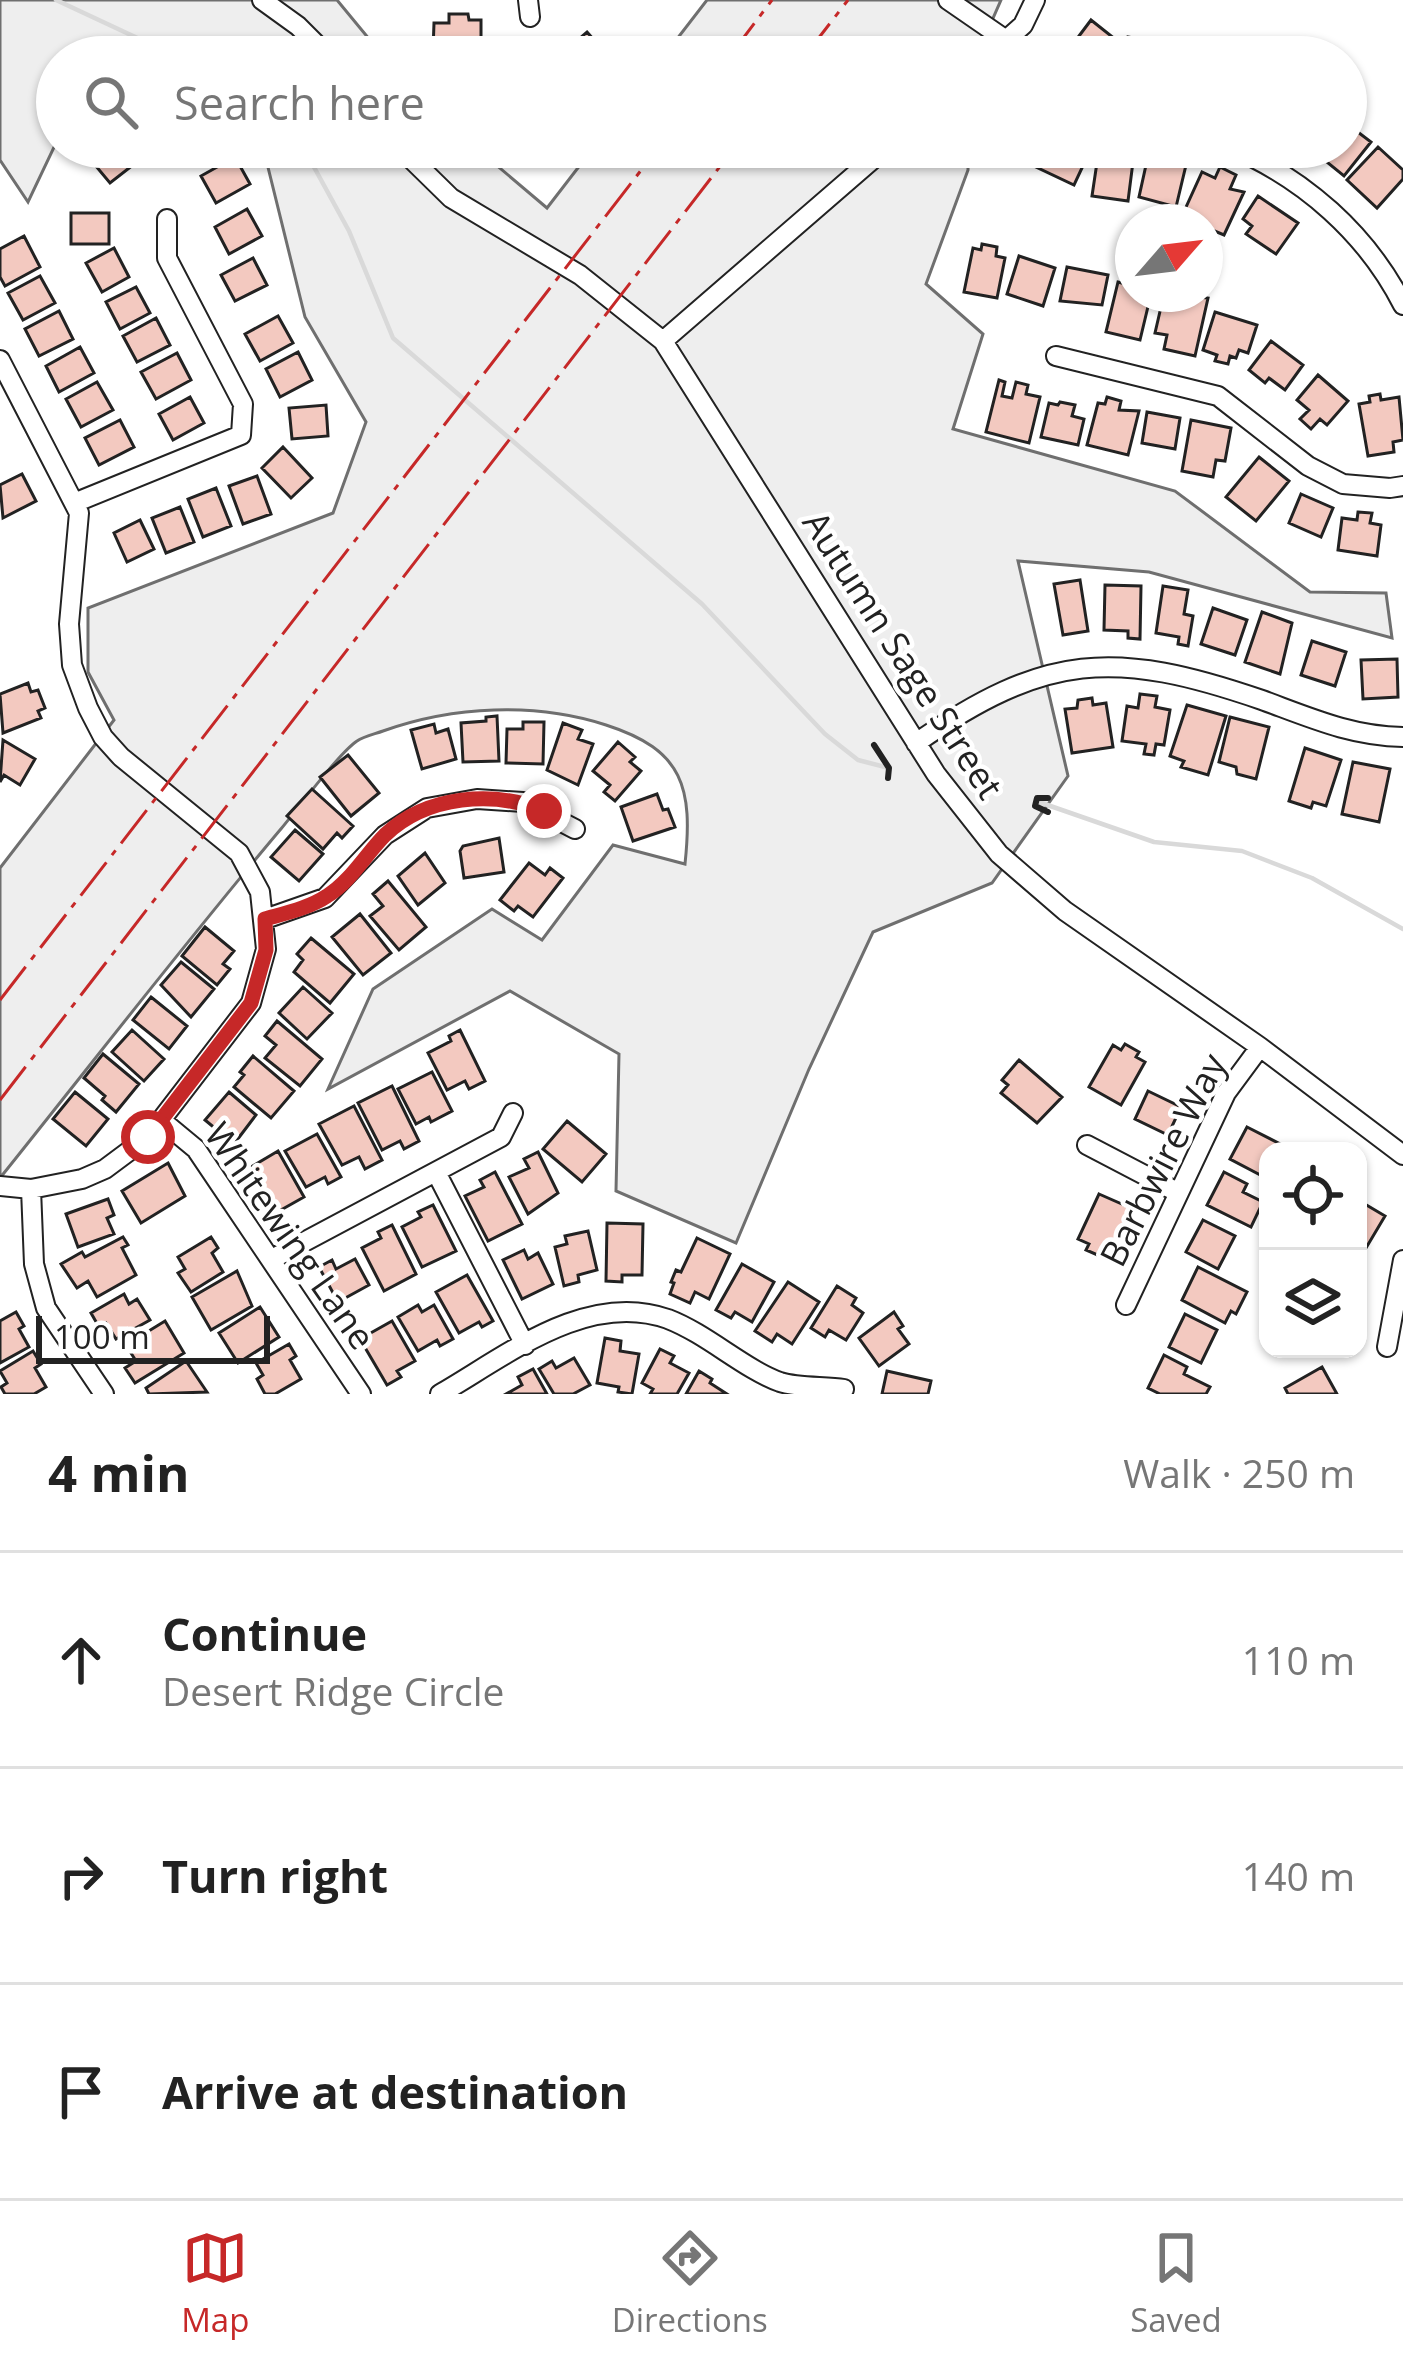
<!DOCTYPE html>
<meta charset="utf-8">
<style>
body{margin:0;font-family:"Open Sans",sans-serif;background:#f2f2f2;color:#222}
.controls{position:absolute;right:36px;bottom:36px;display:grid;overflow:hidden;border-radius:24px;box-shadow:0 3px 9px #0004}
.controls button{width:108px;height:108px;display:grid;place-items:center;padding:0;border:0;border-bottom:3px solid #e0e0e0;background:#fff;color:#222;font:60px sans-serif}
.compass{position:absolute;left:1115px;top:204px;width:108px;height:108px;border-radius:50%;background:#fff;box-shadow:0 3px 9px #0004;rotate:62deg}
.scale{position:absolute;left:36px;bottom:30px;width:234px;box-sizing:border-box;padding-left:12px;border:6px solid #222;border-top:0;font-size:33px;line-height:42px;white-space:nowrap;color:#222;-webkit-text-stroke:9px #fff;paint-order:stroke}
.stop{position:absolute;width:36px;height:36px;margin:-27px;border:9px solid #c62828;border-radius:50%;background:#fff}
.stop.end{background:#c62828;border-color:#fff;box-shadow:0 3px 12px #0008}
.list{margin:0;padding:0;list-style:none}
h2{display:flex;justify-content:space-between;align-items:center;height:156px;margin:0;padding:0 48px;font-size:51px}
h2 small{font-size:39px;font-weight:400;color:#767676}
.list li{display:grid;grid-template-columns:78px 1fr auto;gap:36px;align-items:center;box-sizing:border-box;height:216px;padding:0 48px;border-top:3px solid #e0e0e0}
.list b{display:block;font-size:45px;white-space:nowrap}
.list p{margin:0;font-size:39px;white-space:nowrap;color:#767676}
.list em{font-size:39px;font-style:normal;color:#767676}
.icon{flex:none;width:66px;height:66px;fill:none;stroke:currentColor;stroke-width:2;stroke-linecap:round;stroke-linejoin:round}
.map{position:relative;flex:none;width:1403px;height:1394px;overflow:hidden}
.search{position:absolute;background:#fff;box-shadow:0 3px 9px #0004;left:36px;right:36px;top:36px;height:132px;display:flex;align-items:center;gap:30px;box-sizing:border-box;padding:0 42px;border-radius:66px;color:#767676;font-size:45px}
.sheet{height:804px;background:#fff}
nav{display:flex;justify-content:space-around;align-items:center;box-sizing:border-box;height:168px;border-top:3px solid #e0e0e0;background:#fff;font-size:33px;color:#767676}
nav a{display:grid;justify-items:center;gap:6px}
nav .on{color:#c62828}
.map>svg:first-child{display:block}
.green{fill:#eee;stroke:#6f6f6f;stroke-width:3}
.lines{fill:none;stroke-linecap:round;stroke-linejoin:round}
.stream{stroke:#d9d9d9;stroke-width:4.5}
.building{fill:#f3c9c0;stroke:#222;stroke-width:3}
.minor-casing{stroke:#222;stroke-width:22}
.minor{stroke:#fff;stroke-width:18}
.wall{stroke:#222;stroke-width:6}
.power{stroke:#c62828;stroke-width:3;stroke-dasharray:42 9 6 9;stroke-linecap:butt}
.route{stroke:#c62828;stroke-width:15}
.labels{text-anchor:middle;stroke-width:9;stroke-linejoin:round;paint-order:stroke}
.street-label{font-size:36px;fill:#222;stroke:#fff}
</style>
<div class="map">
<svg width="1403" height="1394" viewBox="0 0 1403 1394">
<rect width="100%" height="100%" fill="#fff"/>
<path class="green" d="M 0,0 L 337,0 L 384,57 L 57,57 L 57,141 L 28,202 L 0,160 Z
M 707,0 L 1001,0 L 976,57 L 663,57 Z
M 263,147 L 475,147 L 547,208 L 594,147 L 968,147 L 968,170 L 926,284 L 983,334 L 953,429 L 1175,491 L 1310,592 L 1386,593 L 1392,638 L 1149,572 L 1018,561 L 1068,776 L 992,883 L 873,932 L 809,1069 L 736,1243 L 616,1191 L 619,1054 L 510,991 L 328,1089 L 373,989 L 492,909 L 542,940 L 613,845 L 685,864 C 693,788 684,750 606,725 C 535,702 453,706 383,731 C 375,734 364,736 357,741 C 339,753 297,810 280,830 C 184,944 93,1062 0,1178 L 0,868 L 114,720 L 88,672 L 88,608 L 333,513 L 366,422 L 305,317 Z"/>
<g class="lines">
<path class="stream" d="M 56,0 L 178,57
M 303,147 L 349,231 L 393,338 L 702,604 L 825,734 L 858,760 L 889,768
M 1036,801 L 1154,842 L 1242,851 L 1312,878 L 1403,929"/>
</g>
<path class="building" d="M 449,14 L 468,14 L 469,20 L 481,20 L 481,52 L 433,51 L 434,23 L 449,23 Z
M 1091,20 L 1115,39 L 1102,57 L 1074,57 L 1067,52 Z
M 587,32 L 609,57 L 570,57 L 565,51 Z
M 1128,37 L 1167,44 L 1165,57 L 1125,57 Z
M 1346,123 L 1371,142 L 1344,176 L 1312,150 L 1346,147 Z
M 105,147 L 118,147 L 133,165 L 110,183 L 90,159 Z
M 158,147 L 188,147 L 188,166 L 158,165 Z
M 1045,147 L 1076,147 L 1089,153 L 1074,185 L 1036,167 Z
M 1378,147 L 1403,170 L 1403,179 L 1377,208 L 1347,180 Z
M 1099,149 L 1134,154 L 1128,201 L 1092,196 Z
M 1148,156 L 1186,165 L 1176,207 L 1139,197 Z
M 235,157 L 250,184 L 216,203 L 201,176 Z
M 1220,167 L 1236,175 L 1230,189 L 1244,192 L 1224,235 L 1205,227 L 1205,222 L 1182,216 L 1202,172 L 1215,178 Z
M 1258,196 L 1298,223 L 1276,254 L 1246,234 L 1252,226 L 1243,219 Z
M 247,209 L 262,236 L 229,254 L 215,227 Z
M 71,213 L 109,213 L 109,244 L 71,244 Z
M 24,236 L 40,267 L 5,286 L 0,277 L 0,249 Z
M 982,244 L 997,247 L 996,256 L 1005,258 L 997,298 L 964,292 L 973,248 L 981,250 Z
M 114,248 L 129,277 L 102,292 L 86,263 Z
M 1019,256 L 1055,268 L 1043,306 L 1007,294 Z
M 253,258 L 267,285 L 235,301 L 221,275 Z
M 1067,267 L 1108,275 L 1102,305 L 1060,301 Z
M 40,276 L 55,303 L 23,320 L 8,293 Z
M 1118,282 L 1133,286 L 1133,294 L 1151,294 L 1140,340 L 1106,332 Z
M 136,287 L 150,313 L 120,329 L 106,302 Z
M 1164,294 L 1208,298 L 1195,356 L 1164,349 L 1167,335 L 1155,333 Z
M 59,311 L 73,339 L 39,356 L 25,329 Z
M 1215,312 L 1257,325 L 1248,353 L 1239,350 L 1236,358 L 1230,356 L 1228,364 L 1215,361 L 1217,355 L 1203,350 Z
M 278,316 L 293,343 L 260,361 L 245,334 Z
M 156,318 L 170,345 L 137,362 L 123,336 Z
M 1271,341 L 1303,365 L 1285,390 L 1269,378 L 1265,383 L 1249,370 Z
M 80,347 L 94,373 L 59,392 L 46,366 Z
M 298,352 L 312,380 L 280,397 L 266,369 Z
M 177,353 L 191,380 L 156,399 L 141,372 Z
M 1318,375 L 1348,401 L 1327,425 L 1320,419 L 1311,429 L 1300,419 L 1309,410 L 1297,400 Z
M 999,380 L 1005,382 L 1002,396 L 1012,398 L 1016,382 L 1028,385 L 1026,394 L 1040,397 L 1029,443 L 986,432 Z
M 97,382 L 113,410 L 81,427 L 66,399 Z
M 1380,394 L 1381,400 L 1399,397 L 1403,440 L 1393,442 L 1394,452 L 1368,456 L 1359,404 L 1370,402 L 1369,396 Z
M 190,397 L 204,423 L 173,440 L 159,414 Z
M 1107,397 L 1121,401 L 1119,410 L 1139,411 L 1128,455 L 1087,445 L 1098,403 L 1105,404 Z
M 1060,402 L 1075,405 L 1072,416 L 1084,419 L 1078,445 L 1041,437 L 1049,403 L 1058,405 Z
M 326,405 L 328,436 L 292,439 L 289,408 Z
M 1147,412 L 1180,418 L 1175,449 L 1142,443 Z
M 120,420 L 134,447 L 99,465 L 85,438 Z
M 1191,420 L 1231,428 L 1225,461 L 1216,460 L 1213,477 L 1182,471 Z
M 283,447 L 312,478 L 291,498 L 262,468 Z
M 1259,457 L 1289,481 L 1256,521 L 1226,497 Z
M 22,474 L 36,501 L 3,518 L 0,485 Z
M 257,476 L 271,514 L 243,524 L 229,486 Z
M 216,488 L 231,526 L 203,537 L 188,499 Z
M 1301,494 L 1333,508 L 1321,537 L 1289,523 Z
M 180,507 L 194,542 L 166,553 L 152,518 Z
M 1358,512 L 1372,513 L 1370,523 L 1381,525 L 1377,556 L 1338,550 L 1342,518 L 1357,520 Z
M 140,520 L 154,549 L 127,562 L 114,533 Z
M 1080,580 L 1088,631 L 1063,635 L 1054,584 Z
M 1105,585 L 1141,586 L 1140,639 L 1128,638 L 1128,631 L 1104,630 Z
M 1163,586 L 1188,590 L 1184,614 L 1193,616 L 1188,646 L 1178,644 L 1179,637 L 1156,633 Z
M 1213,608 L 1247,620 L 1235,655 L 1201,644 Z
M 1262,612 L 1292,623 L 1280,674 L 1245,662 Z
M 1312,641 L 1346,652 L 1335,686 L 1301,675 Z
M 1397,659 L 1398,697 L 1363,699 L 1361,660 Z
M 28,683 L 31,692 L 38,690 L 45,708 L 38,711 L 41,718 L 3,733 L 0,694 Z
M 1140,694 L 1157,696 L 1155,707 L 1170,710 L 1164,745 L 1156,744 L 1154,755 L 1144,754 L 1146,744 L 1122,741 L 1127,706 L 1138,708 Z
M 1092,698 L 1093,705 L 1106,703 L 1113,747 L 1072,753 L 1065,709 L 1077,708 L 1078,700 Z
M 1187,705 L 1226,716 L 1208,775 L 1181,767 L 1184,761 L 1170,756 Z
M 497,716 L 499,761 L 463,762 L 461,723 L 486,721 L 486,717 Z
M 1230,717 L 1269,727 L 1256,779 L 1237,774 L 1236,767 L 1219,762 Z
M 523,722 L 544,722 L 543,764 L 506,763 L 507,729 L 523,729 Z
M 563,723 L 582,730 L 578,739 L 593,744 L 578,785 L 547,770 Z
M 434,724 L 436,733 L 448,729 L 456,759 L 422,769 L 411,730 Z
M 3,740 L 35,759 L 20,785 L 4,775 L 0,782 Z
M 618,742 L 635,757 L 630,762 L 641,771 L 615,801 L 604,792 L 610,785 L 593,771 Z
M 1305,748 L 1341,760 L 1326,806 L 1313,802 L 1311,808 L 1289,801 Z
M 348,755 L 379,793 L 351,816 L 320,777 Z
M 1353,762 L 1390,769 L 1379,822 L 1342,814 Z
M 312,789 L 353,826 L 342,838 L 337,833 L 323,849 L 287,816 Z
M 657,794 L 663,810 L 668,809 L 675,827 L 633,841 L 621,807 Z
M 295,830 L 323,854 L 299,881 L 271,857 Z
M 499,838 L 504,872 L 464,878 L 460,851 L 463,846 Z
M 425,853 L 445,883 L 418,905 L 398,876 Z
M 529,863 L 545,875 L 550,868 L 563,878 L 533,917 L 518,906 L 514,911 L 500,900 Z
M 388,881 L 426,927 L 399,950 L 370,916 L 383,906 L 373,894 Z
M 360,914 L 391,953 L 363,975 L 332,937 Z
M 205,927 L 234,951 L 223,964 L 230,969 L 217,985 L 182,956 Z
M 311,938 L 354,974 L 330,1003 L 294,972 L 303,960 L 297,954 Z
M 181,962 L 214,989 L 191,1017 L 161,985 Z
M 303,987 L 332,1013 L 307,1039 L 279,1013 Z
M 151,997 L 187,1026 L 169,1049 L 133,1020 Z
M 277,1021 L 322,1059 L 300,1086 L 265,1058 L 276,1045 L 265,1036 Z
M 132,1030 L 164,1059 L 144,1081 L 112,1052 Z
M 460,1030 L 485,1081 L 469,1089 L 465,1081 L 447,1090 L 428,1053 L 451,1041 L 449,1036 Z
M 1125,1044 L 1139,1052 L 1136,1057 L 1145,1062 L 1121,1105 L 1089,1087 L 1113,1045 L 1121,1050 Z
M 103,1054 L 139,1084 L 116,1112 L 102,1100 L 105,1096 L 84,1078 Z
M 253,1056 L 294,1091 L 271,1118 L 234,1087 L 244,1075 L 240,1072 Z
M 1019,1060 L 1062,1097 L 1037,1123 L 1001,1093 L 1008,1085 L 1002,1080 Z
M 432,1072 L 452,1111 L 431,1122 L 429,1117 L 416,1124 L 398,1089 Z
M 392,1086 L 419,1141 L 404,1149 L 400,1141 L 382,1150 L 358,1103 Z
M 1148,1091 L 1181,1107 L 1168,1135 L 1135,1119 Z
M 75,1092 L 108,1119 L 86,1146 L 53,1119 Z
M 229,1092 L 256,1115 L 234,1144 L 205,1120 Z
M 354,1106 L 382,1160 L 365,1169 L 359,1157 L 342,1165 L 319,1124 Z
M 567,1121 L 606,1154 L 582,1182 L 543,1149 Z
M 1247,1127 L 1290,1149 L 1268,1151 L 1268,1179 L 1230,1159 Z
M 317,1134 L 341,1177 L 328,1184 L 325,1177 L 306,1187 L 285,1151 Z
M 278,1151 L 304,1197 L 272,1215 L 246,1170 Z
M 538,1152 L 558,1193 L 528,1214 L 509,1177 L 529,1168 L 524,1159 Z
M 168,1163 L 185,1196 L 141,1223 L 122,1191 Z
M 495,1172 L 522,1224 L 488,1241 L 465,1196 L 484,1187 L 480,1180 Z
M 1224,1172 L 1247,1184 L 1243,1192 L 1263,1202 L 1251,1227 L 1207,1205 Z
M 1099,1194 L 1133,1209 L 1109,1260 L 1086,1250 L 1089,1244 L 1078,1239 Z
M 108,1199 L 114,1215 L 107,1218 L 114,1234 L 78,1247 L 66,1214 Z
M 1358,1200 L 1385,1216 L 1366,1248 L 1358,1243 Z
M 433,1205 L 456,1251 L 422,1267 L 402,1227 L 421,1217 L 418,1212 Z
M 1203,1220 L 1235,1236 L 1218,1269 L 1186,1252 Z
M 607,1223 L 643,1224 L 642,1275 L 622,1275 L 622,1282 L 606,1281 Z
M 392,1225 L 416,1274 L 384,1291 L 362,1248 L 381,1238 L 378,1232 Z
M 588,1231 L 597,1270 L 578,1275 L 579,1282 L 564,1286 L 555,1247 L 567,1244 L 565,1236 Z
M 123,1237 L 128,1245 L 122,1248 L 136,1275 L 97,1297 L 88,1281 L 77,1288 L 61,1264 L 82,1252 L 85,1257 Z
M 211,1237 L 218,1248 L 212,1253 L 223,1272 L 191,1292 L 178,1273 L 185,1269 L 178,1257 Z
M 697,1238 L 730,1254 L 709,1299 L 695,1292 L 690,1303 L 670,1294 L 674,1283 L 671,1282 L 676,1270 L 681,1272 Z
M 524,1250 L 528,1259 L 538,1253 L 553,1284 L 522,1299 L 503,1260 Z
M 355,1259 L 369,1285 L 338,1302 L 319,1267 L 332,1260 L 336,1269 Z
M 742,1264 L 774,1282 L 752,1322 L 735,1312 L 731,1318 L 716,1310 Z
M 1198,1267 L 1247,1292 L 1236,1314 L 1231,1311 L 1225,1323 L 1182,1300 Z
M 237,1271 L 252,1306 L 211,1330 L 192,1297 Z
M 467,1275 L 493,1321 L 482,1327 L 479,1322 L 459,1333 L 436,1292 Z
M 788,1282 L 819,1302 L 792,1344 L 777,1334 L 772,1342 L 755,1331 Z
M 837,1286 L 856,1298 L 852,1305 L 863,1313 L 846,1340 L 829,1330 L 825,1337 L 811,1328 Z
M 124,1294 L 129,1304 L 137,1299 L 150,1320 L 116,1339 L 106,1323 L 99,1327 L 91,1313 Z
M 418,1305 L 422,1312 L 434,1305 L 453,1339 L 440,1346 L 437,1340 L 418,1351 L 398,1317 Z
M 260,1307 L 279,1337 L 238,1363 L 219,1333 Z
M 16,1312 L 24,1326 L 19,1329 L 29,1347 L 0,1363 L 0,1321 Z
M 894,1312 L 903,1326 L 898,1329 L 909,1344 L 879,1366 L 859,1338 Z
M 1185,1314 L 1217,1330 L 1201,1363 L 1169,1347 Z
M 165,1321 L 184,1353 L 135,1383 L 125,1368 L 136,1361 L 126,1345 Z
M 392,1321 L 415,1361 L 397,1371 L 401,1377 L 387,1385 L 360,1339 Z
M 605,1338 L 621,1341 L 620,1351 L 639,1354 L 632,1394 L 618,1392 L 619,1387 L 597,1383 Z
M 289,1344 L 296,1356 L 290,1360 L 301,1379 L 275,1394 L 265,1394 L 257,1379 L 263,1375 L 256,1363 Z
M 660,1349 L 674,1356 L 670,1363 L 689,1373 L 677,1394 L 650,1394 L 653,1389 L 642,1383 Z
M 33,1351 L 41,1364 L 35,1368 L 46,1387 L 34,1394 L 5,1394 L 1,1387 L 7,1383 L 0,1371 Z
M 1164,1355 L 1187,1367 L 1184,1374 L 1210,1387 L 1206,1394 L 1160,1394 L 1148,1388 Z
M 574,1358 L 590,1385 L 573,1394 L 554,1394 L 539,1369 L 552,1361 L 556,1368 Z
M 186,1361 L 207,1392 L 149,1394 L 146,1388 Z
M 1322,1367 L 1337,1394 L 1288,1394 L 1285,1388 Z
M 533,1369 L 547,1394 L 506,1394 L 522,1385 L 518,1377 Z
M 699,1371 L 712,1379 L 710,1383 L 727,1394 L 686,1394 Z
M 887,1371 L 931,1381 L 928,1394 L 882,1394 Z"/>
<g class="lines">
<defs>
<path id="minor" d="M 262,0 L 298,26 L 329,57
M 528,0 L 530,17
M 948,0 L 1006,40 L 1021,57
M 987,57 L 1023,25 L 1035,0
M 399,147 L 451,198 L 580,275 L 663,341 L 936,774 L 999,854 L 1065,911 L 1260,1047 L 1403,1155
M 1230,147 C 1304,178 1367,234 1403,305
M 663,341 L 887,147
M 1056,356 L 1218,396 L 1308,466 L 1343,484 L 1390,488 L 1403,486
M 0,360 L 79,513 L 69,624 L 72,665 L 88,708 L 103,737 L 121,757 L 239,853 L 260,892 L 266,949 L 251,1003 L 148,1137 L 105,1169 L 82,1179 L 31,1189 L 0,1186
M 74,503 L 241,435 L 243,404 L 167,258 L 167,219
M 916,743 C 1045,653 1114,649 1262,700 C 1311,718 1351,736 1403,737
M 265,919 L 325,898 L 385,835 L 427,808 L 477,799 L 523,802 L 575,829
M 161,1120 L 196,1149 L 361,1394
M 1087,1145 L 1177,1192
M 436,1172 L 525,1345
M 31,1189 L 34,1264 L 46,1308 L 104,1394
M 272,1259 L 501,1137 L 513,1113
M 1126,1305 L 1226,1093 L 1260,1047
M 1387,1347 L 1403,1260
M 440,1394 C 506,1356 587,1290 668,1319 C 707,1334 744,1369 780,1382 C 798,1388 825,1386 844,1389"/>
</defs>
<use href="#minor" class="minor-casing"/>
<use href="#minor" class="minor"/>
<path class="wall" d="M 874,745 L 889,768 L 888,778
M 1048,812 L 1035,806 L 1037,798 L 1048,798"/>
<path class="power" d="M 729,57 L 772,0
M 804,57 L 848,0
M 0,1000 L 659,147
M 0,1100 L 735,147"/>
</g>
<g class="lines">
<path class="route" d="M 148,1137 L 251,1003 L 266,950 L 265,919 C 286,913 309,908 327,896 C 351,881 366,854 385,835 C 427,795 494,790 544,811"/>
</g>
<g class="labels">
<g class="street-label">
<text transform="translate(903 655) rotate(57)" y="13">Autumn Sage Street</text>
<text transform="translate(1163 1160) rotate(-63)" y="13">Barbwire Way</text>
<text transform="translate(290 1236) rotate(55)" y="13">Whitewing Lane</text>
</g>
</g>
</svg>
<div class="controls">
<button><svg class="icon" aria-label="locate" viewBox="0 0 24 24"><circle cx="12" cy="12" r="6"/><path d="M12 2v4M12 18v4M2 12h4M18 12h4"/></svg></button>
<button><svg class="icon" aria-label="layers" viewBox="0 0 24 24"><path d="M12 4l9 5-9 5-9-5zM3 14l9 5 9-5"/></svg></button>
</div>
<svg class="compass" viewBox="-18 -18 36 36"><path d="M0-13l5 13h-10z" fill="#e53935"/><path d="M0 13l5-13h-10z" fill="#767676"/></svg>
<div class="scale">100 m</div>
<div class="stop" style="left:148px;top:1137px"></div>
<div class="stop end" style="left:544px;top:811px"></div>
<div class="search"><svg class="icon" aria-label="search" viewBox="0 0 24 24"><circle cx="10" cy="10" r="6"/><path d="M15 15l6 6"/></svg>Search here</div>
</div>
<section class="sheet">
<h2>4 min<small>Walk · 250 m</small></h2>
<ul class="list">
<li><svg class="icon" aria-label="ahead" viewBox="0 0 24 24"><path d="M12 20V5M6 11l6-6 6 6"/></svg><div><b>Continue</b><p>Desert Ridge Circle</p></div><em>110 m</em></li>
<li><svg class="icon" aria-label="right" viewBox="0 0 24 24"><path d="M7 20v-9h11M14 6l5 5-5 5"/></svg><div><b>Turn right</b></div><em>140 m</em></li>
<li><svg class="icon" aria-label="arrive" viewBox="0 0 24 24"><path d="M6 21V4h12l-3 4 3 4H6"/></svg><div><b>Arrive at destination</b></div></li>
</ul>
</section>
<nav>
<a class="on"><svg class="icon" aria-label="map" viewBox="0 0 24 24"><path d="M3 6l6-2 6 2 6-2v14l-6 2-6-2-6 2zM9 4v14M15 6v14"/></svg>Map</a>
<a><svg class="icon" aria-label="directions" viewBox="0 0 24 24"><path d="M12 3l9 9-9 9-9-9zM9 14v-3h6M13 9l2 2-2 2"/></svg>Directions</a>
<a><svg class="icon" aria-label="saved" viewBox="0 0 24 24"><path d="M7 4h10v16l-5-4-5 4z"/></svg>Saved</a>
</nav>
